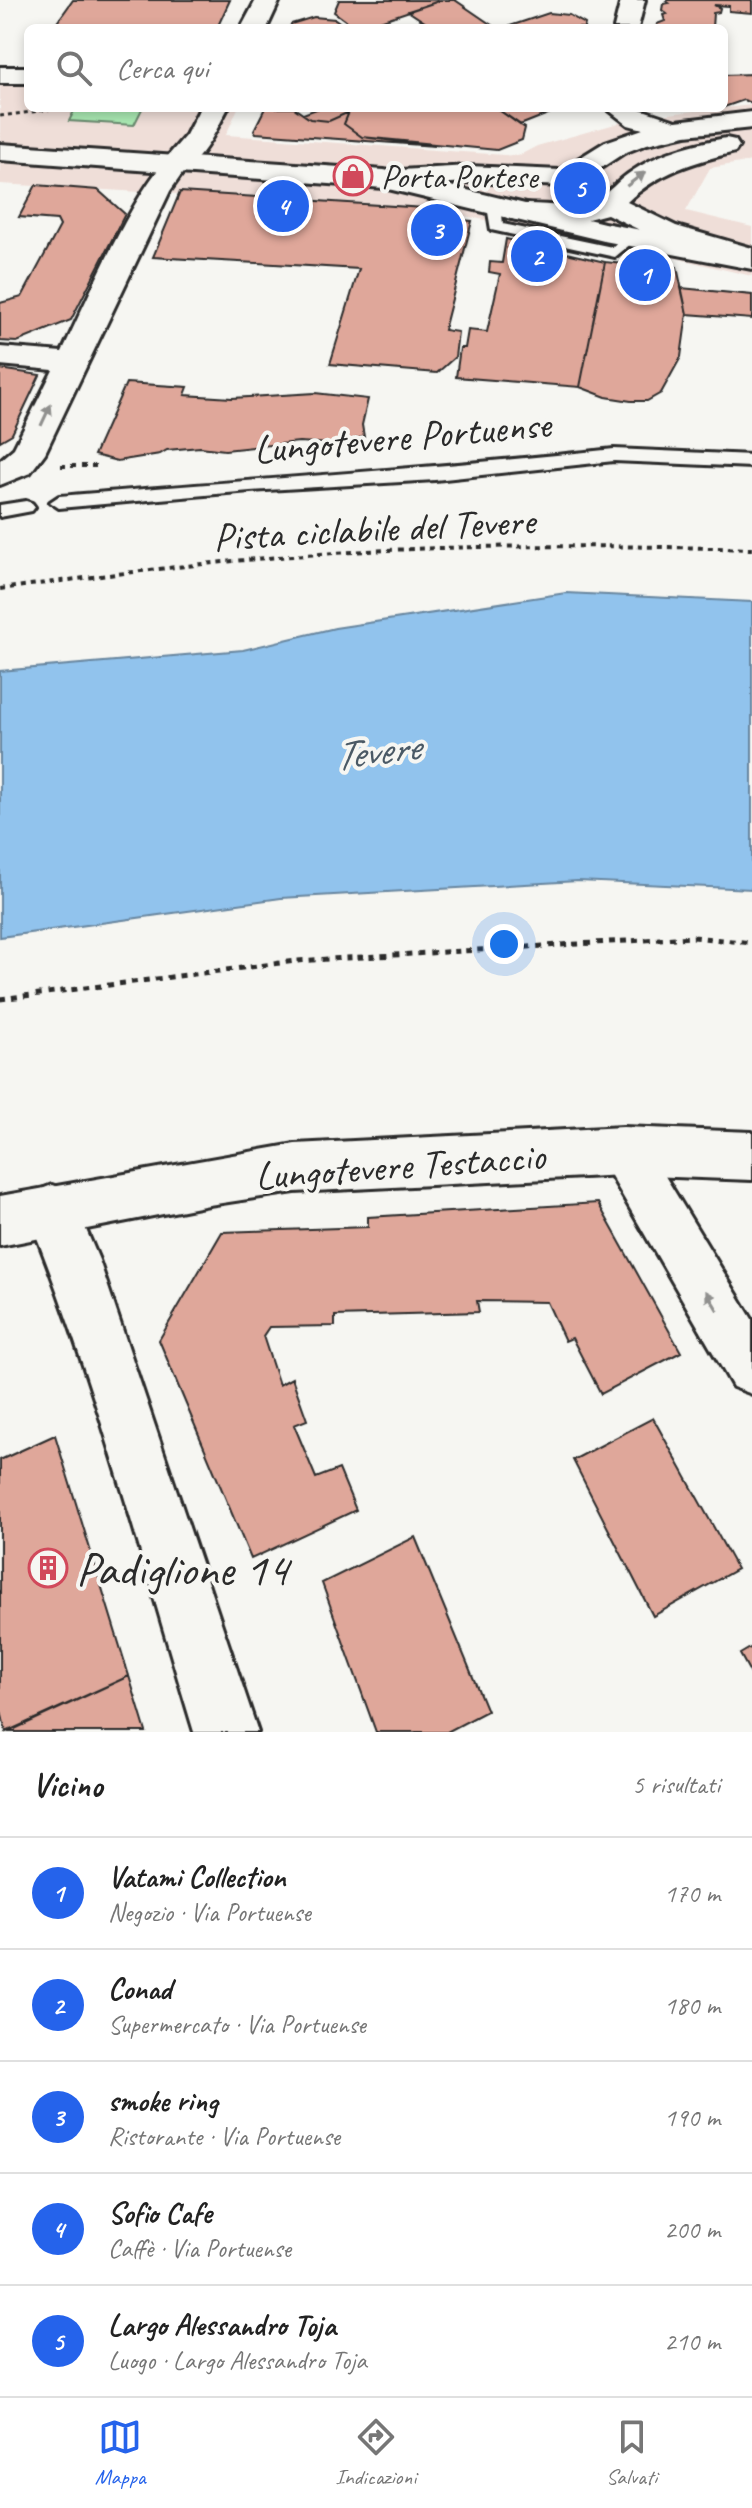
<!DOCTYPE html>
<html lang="it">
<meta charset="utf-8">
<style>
body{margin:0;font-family:Caveat,sans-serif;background:#f2f2f2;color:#222}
.you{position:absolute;left:504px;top:944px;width:28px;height:28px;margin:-20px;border:6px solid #fff;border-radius:50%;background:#1a73e8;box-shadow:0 0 0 12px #1a73e833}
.badge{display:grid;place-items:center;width:52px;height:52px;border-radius:50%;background:#2563eb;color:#fff;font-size:26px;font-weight:700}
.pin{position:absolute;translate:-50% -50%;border:4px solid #fff;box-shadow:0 2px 8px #0006}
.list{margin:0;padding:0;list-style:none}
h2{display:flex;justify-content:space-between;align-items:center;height:104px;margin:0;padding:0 32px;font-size:34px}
h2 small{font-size:26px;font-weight:400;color:#767676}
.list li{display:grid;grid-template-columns:52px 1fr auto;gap:24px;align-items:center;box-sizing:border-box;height:112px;padding:0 32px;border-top:2px solid #e0e0e0}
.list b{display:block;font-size:30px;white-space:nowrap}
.list p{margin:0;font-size:26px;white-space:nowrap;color:#767676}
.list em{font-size:26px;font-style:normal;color:#767676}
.icon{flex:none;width:44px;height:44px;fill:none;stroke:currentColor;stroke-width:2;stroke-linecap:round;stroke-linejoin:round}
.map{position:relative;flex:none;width:752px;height:1732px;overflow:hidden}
.search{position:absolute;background:#fff;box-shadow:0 4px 12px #0003;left:24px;right:24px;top:24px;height:88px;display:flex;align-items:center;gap:20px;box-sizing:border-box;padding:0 28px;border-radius:12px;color:#767676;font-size:30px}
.sheet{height:664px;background:#fff}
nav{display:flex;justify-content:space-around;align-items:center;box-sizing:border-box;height:112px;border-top:2px solid #e0e0e0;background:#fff;font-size:22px;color:#767676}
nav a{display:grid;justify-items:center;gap:4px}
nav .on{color:#2563eb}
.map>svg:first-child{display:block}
.built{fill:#efded8}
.green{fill:#abebb4;stroke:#6b8b70;stroke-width:2}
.water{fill:#91c3ed;stroke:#68869f;stroke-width:2}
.building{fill:#dfa79a;stroke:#2b2b2b;stroke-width:2}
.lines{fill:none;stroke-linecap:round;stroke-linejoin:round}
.service-casing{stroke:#2b2b2b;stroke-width:6}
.minor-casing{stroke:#2b2b2b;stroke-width:6}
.tertiary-casing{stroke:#2b2b2b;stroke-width:6}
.secondary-casing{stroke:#2b2b2b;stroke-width:6}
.path-far2{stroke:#2b2b2b;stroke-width:3;stroke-dasharray:4 4;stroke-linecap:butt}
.path-far1{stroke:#2b2b2b;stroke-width:4;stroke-dasharray:5 5;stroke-linecap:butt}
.path{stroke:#2b2b2b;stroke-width:5;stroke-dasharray:6 6;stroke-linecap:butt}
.service{fill:#f6f6f2;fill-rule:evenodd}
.minor{fill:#f6f6f2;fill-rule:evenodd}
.tertiary{fill:#f6f6f2;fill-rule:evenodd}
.secondary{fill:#f6f6f2;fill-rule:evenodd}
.oneway{fill:#90908e}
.labels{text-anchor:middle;stroke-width:8;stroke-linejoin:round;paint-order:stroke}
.far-poi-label{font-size:34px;fill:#2b2b2b;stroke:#f6f6f2;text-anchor:start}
.street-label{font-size:40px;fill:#2b2b2b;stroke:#f6f6f2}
.water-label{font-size:42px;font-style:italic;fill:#4a5965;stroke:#f6f6f2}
.near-poi-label{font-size:48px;fill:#2b2b2b;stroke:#f6f6f2;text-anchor:start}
</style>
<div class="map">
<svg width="752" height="1732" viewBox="0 0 752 1732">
<rect width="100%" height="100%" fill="#f6f6f2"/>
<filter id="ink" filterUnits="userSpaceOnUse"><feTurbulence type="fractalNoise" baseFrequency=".0125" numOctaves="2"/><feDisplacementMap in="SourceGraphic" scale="16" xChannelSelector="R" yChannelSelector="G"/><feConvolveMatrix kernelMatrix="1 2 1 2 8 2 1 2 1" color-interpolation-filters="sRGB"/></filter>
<g filter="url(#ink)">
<path class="built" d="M 0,80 L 28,82 L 28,108 L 238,108 L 226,135 L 518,156 L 537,146 L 640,117 L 752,105 L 752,161 L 710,168 L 686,211 L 752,227 L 752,276 L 658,254 L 424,208 L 0,184 Z"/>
<path class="green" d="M 75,109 L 142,109 L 134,125 L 69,121 Z"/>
<path class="water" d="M 566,593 L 752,602 L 752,889 L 578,881 L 281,898 L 0,937 L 0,671 L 243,650 L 335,628 Z"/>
<path class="building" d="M 73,0 L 230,0 L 217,28 L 53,28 Z
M 339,0 L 442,0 L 368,25 L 349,23 L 334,12 Z
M 442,0 L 455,0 L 496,28 L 434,28 L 408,11 Z
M 668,0 L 752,0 L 752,13 L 729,11 L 729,6 L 714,5 L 720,8 L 719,12 L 713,13 L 712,28 L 656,28 L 657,24 L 665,21 L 663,15 L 667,14 L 662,10 L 663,4 L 669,3 L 666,1 Z
M 549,13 L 569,15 L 585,24 L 584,28 L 504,28 Z
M 314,17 L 335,19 L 348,28 L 290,28 L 291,24 Z
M 752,74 L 752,103 L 744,100 L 724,107 L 724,75 Z
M 265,108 L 294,108 L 310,119 L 329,121 L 349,112 L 344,124 L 362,137 L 435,146 L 256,133 L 254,130 Z
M 319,108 L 343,108 L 349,112 L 329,121 L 310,119 L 303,114 Z
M 362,108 L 496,108 L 525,128 L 522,140 L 497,150 L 362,137 L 344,124 L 349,112 Z
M 496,108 L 563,108 L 520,125 Z
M 36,185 L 98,190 L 125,214 L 71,320 L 17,342 L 0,341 L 0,303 L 22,297 L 60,226 L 57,220 L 19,217 Z
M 180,192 L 424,208 L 422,217 L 472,221 L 444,330 L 458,332 L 455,357 L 437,373 L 330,364 L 359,269 L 153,257 Z
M 506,239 L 605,262 L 580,387 L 456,377 L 460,348 L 465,348 L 468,330 L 487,332 L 500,274 L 489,272 L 490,262 L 502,263 Z
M 636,256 L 652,257 L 677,267 L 687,314 L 681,357 L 661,393 L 647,401 L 631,401 L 606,397 L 580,387 L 605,262 L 624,264 Z
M 681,288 L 752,295 L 752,319 L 687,314 Z
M 0,369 L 40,375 L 12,434 L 0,441 Z
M 126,383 L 188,387 L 185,395 L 232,398 L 315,393 L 368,399 L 362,425 L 364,437 L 332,444 L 299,442 L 225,450 L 200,447 L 167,450 L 160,454 L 117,461 L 94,455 Z
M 598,1203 L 681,1352 L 601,1394 L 572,1338 L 565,1341 L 547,1302 L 477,1301 L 479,1312 L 335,1316 L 335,1326 L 269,1327 L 263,1336 L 279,1385 L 292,1378 L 307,1420 L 294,1425 L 316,1478 L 339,1469 L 356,1510 L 251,1559 L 159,1340 L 222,1232 L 368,1227 L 368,1217 Z
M 653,1418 L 737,1569 L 653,1616 L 573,1460 Z
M 55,1435 L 129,1676 L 6,1732 L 0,1707 L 0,1460 Z
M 415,1537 L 487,1711 L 447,1732 L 376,1732 L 322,1583 Z
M 752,1647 L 752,1676 L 740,1654 Z
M 129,1676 L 146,1732 L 8,1732 Z"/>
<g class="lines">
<defs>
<path id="service" d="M 494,202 L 501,206 L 503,224 L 612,247 L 625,235 L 635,235 L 638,238 L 615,257 L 491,230 L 487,206 Z
M 614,449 L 752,455 L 752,467 L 614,461 L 435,480 L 250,491 L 59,508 L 50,502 L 59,496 C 244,480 429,469 614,449 Z
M 26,501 L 32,503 L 35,507 L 32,511 L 0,517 L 0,505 Z"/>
<path id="minor" d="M 621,0 L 645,0 L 638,28 L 614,28 Z
M 0,67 L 28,67 L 28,83 L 0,83 Z
M 606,108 L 637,108 L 676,121 L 752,112 L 752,128 L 686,135 L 647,144 L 624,153 L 581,181 L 563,186 L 468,182 L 384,187 L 374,185 L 370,179 L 374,173 L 384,171 L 468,166 L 560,170 L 605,142 L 643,129 L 628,125 Z
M 726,138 L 735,140 L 739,146 L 735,152 C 694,162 659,172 627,202 L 676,226 L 752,248 L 752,266 L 656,238 L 607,214 L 580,221 L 517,220 L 507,218 L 503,212 L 507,206 C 536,199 572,214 599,198 C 609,192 618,181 628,174 C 657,153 691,144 726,138 Z
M 175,156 L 185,158 L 189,164 L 170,191 L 45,453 L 30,473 L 0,485 L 0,460 L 14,448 L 53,370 L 0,365 L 0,347 L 62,352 C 79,317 146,163 175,156 Z
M 623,1129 L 640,1135 L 752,1319 L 752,1394 L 733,1387 L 606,1167 L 599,1151 L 606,1135 Z"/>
<path id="tertiary" d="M 256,0 L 280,0 L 267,28 L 241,28 Z
M 200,108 L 228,108 C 215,131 197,178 165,170 L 161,164 L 186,135 Z
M 52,1185 L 70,1192 L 99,1260 L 258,1732 L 194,1732 C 141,1558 95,1379 26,1210 L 34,1192 Z"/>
<path id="secondary" d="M 0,144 L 384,170 L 604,223 L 752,251 L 752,269 L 604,241 L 384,188 L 0,160 Z
M 623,1127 L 752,1132 L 752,1180 L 623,1175 L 295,1192 L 209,1205 L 0,1246 L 0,1196 L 295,1144 Z"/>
</defs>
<use href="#service" class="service-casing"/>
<use href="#minor" class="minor-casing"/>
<use href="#tertiary" class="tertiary-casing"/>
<use href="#secondary" class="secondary-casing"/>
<path class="path-far2" d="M 0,116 L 62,108"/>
<path class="path-far1" d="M 61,466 L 99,466
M 0,589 C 107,575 213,561 320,554 C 464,544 608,545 752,549"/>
<path class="path" d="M 0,999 L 296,961 L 693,937 L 752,943"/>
<use href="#service" class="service"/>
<use href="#minor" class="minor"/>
<use href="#tertiary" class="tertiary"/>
<use href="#secondary" class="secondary"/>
</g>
<defs><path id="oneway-solid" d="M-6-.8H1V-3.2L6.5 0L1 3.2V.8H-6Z" transform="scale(2)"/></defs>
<g class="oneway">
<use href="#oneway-solid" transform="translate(636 179) rotate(-37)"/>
<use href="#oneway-solid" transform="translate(46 415) rotate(-65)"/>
<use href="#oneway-solid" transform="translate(712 1301) rotate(-121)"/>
</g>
</g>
<defs>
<symbol id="shop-ring" viewBox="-11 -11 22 22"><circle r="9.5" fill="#f6f6f2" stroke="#d1495b" stroke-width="1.5"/><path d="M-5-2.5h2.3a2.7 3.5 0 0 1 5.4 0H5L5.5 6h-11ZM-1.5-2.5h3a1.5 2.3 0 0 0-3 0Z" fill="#d1495b"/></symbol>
<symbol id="building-ring" viewBox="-11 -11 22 22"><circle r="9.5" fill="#f6f6f2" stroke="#d1495b" stroke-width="1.5"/><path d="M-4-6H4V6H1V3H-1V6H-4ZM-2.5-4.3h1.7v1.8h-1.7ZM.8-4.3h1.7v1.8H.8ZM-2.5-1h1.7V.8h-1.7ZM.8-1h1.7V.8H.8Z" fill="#d1495b"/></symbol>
</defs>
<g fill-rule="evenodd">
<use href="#shop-ring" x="331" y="154" width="44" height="44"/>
<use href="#building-ring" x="26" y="1546" width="44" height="44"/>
</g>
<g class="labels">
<g class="far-poi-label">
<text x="381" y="188">Porta Portese</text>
</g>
<g class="street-label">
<text transform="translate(402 436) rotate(-5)" y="14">Lungotevere Portuense</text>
<text transform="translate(374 528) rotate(-3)" y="14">Pista ciclabile del Tevere</text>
<text transform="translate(400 1165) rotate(-4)" y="14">Lungotevere Testaccio</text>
</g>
<g class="water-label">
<text transform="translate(376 750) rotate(-7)" y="15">Tevere</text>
</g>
<g class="near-poi-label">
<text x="76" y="1585">Padiglione 14</text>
</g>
</g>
</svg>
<div class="you"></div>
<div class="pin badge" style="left:645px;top:275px">1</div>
<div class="pin badge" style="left:537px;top:256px">2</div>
<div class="pin badge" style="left:437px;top:230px">3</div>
<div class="pin badge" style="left:283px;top:206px">4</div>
<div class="pin badge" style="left:580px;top:188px">5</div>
<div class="search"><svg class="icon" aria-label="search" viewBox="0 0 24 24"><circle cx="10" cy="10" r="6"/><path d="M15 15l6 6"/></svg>Cerca qui</div>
</div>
<section class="sheet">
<h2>Vicino<small>5 risultati</small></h2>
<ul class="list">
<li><span class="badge">1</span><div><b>Vatami Collection</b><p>Negozio · Via Portuense</p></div><em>170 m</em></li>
<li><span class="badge">2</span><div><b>Conad</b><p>Supermercato · Via Portuense</p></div><em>180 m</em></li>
<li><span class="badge">3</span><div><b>smoke ring</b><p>Ristorante · Via Portuense</p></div><em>190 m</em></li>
<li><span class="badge">4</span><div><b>Sofio Cafe</b><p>Caffè · Via Portuense</p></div><em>200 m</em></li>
<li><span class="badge">5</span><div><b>Largo Alessandro Toja</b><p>Luogo · Largo Alessandro Toja</p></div><em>210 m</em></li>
</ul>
</section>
<nav>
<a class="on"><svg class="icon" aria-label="map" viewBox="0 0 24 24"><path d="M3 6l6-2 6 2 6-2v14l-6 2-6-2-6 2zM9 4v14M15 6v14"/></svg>Mappa</a>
<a><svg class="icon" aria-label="directions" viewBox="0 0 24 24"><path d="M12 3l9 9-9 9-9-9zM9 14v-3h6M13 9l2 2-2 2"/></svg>Indicazioni</a>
<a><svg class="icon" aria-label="saved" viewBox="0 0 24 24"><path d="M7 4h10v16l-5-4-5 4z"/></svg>Salvati</a>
</nav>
